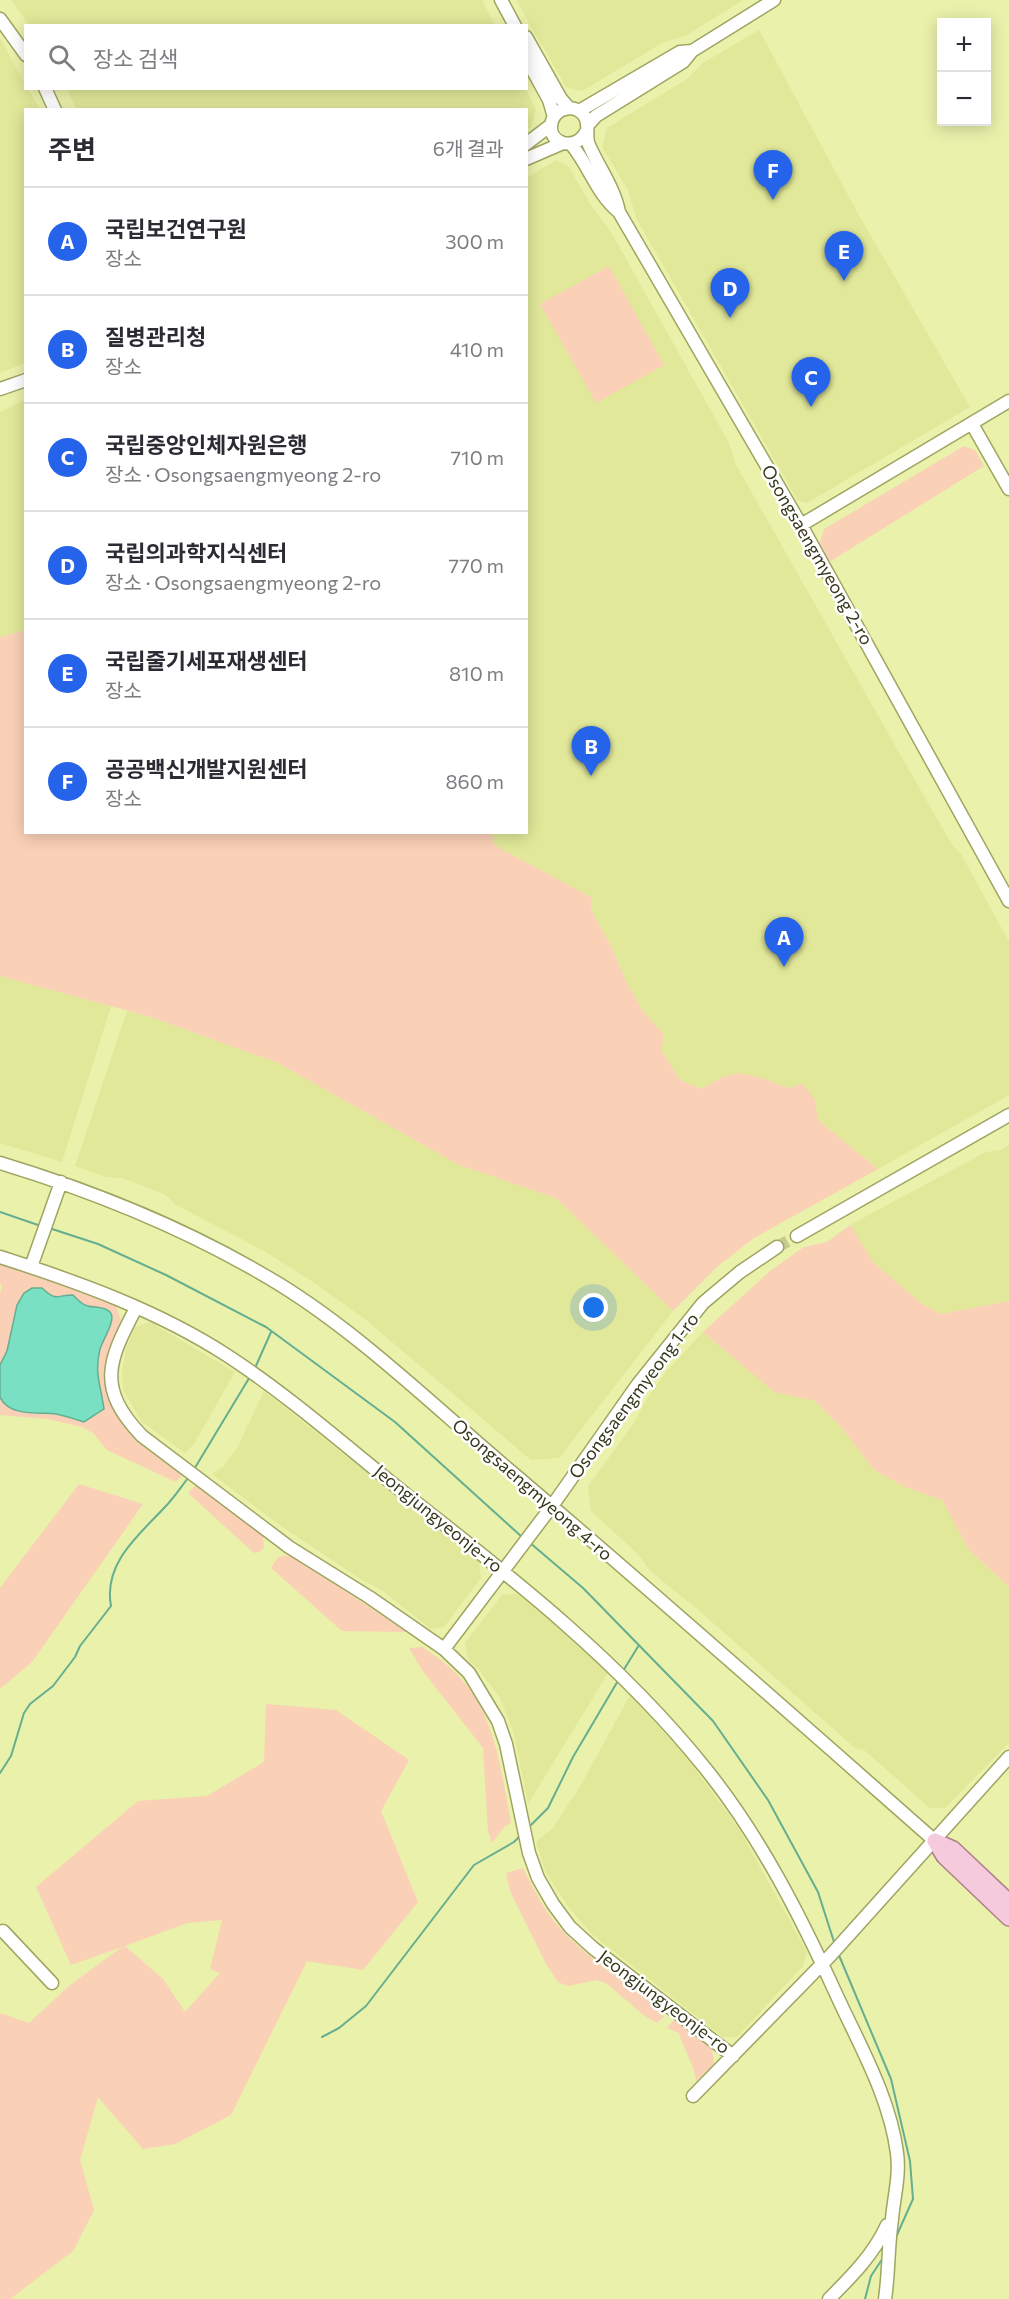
<!DOCTYPE html>
<html lang="ko">
<meta charset="utf-8">
<style>
body{margin:0;font-family:Commissioner,"Noto Sans KR",sans-serif;background:#f7f7f7;color:#2b2b33}
.controls{position:absolute;right:18px;top:18px;display:grid;overflow:hidden;border-radius:0px;box-shadow:0 3px 15px #0003}
.controls button{width:54px;height:54px;display:grid;place-items:center;padding:0;border:0;border-bottom:2px solid #e1e1e2;background:#fff;color:#2b2b33;font:30px sans-serif}
.you{position:absolute;left:594px;top:1308px;width:21px;height:21px;margin:-15px;border:4px solid #fff;border-radius:50%;background:#1a73e8;box-shadow:0 0 0 9px #1a73e833}
.badge{display:grid;place-items:center;width:39px;height:39px;border-radius:50%;background:#2563eb;color:#fff;font-size:20px;font-weight:700}
.pin{position:absolute;translate:-50% -50px;filter:drop-shadow(0 2px 3px #0008)}
.pin::after{content:'';position:absolute;top:32px;width:21px;height:18px;background:inherit;clip-path:polygon(0 0,100% 0,50% 100%)}
.list{margin:0;padding:0;list-style:none}
h2{display:flex;justify-content:space-between;align-items:center;height:78px;margin:0;padding:0 24px;font-size:26px}
h2 small{font-size:20px;font-weight:400;color:#7c7c81}
.list li{display:grid;grid-template-columns:39px 1fr auto;gap:18px;align-items:center;box-sizing:border-box;height:108px;padding:0 24px;border-top:2px solid #e1e1e2}
.list b{display:block;font-size:22px;white-space:nowrap}
.list p{margin:0;font-size:20px;white-space:nowrap;color:#7c7c81}
.list em{font-size:20px;font-style:normal;color:#7c7c81}
.icon{flex:none;width:33px;height:33px;fill:none;stroke:currentColor;stroke-width:2;stroke-linecap:round;stroke-linejoin:round}
.map{position:relative;flex:none;width:1009px;height:2299px;overflow:hidden}
.search{position:absolute;background:#fff;box-shadow:0 3px 15px #0003;left:24px;top:24px;width:504px;height:66px;display:flex;align-items:center;gap:15px;box-sizing:border-box;padding:0 21px;border-radius:0px;color:#7c7c81;font-size:22px}
.panel{position:absolute;background:#fff;box-shadow:0 3px 15px #0003;left:24px;top:108px;width:504px;height:726px;border-radius:0px}
.map>svg:first-child{display:block}
.built{fill:#e1e899}
.green{fill:#fad0b7;fill-rule:evenodd}
.water{fill:#79e0c3;stroke:#65ae91;stroke-width:1.5}
.lines{fill:none;stroke-linecap:round;stroke-linejoin:round}
.stream{stroke:#65ae91;stroke-width:2}
.minor-tunnel{stroke:#c6cc8e;stroke-width:12;stroke-dasharray:12 6;stroke-linecap:butt}
.minor-casing{stroke:#9fa561;stroke-width:15}
.major-casing{stroke:#ae808a;stroke-width:18}
.minor{stroke:#fff;stroke-width:12}
.major{stroke:#f5cadc;stroke-width:15}
.labels{text-anchor:middle;stroke-width:5;stroke-linejoin:round;paint-order:stroke}
.street-label{font-size:18px;fill:#36381c;stroke:#fff}
</style>
<div class="map">
<svg width="1009" height="2299" viewBox="0 0 1009 2299">
<rect width="100%" height="100%" fill="#eaf1aa"/>
<path class="built" d="M 11,0 L 482,0 L 495,25 L 29,25 Z
M 516,0 L 743,0 L 685,36 L 664,42 L 582,91 L 566,87 Z
M 759,30 L 856,210 L 970,407 L 807,503 L 798,501 L 636,218 L 628,190 L 602,147 L 607,128 L 687,79 L 703,63 Z
M 0,38 L 25,84 L 26,88 L 28,89 L 40,109 L 26,110 L 25,363 L 0,373 Z
M 526,89 L 536,110 L 531,127 L 527,130 L 526,110 L 76,109 L 67,89 Z
M 556,160 L 569,167 L 592,207 L 611,232 L 729,443 L 736,465 L 914,779 L 953,846 L 961,854 L 1009,942 L 1009,1095 L 878,1169 L 818,1120 L 815,1100 L 768,1080 L 722,1077 L 701,1089 L 680,1080 L 661,1050 L 664,1035 L 642,1010 L 626,981 L 611,946 L 591,910 L 592,898 L 494,845 L 492,833 L 526,832 L 526,178 Z
M 25,400 L 25,630 L 0,637 L 0,412 Z
M 0,976 L 111,1006 L 62,1162 L 0,1143 Z
M 127,1011 L 151,1017 L 278,1063 L 459,1165 L 556,1198 L 673,1311 L 559,1458 L 531,1460 L 365,1319 L 313,1282 L 266,1252 L 176,1205 L 166,1195 L 123,1178 L 106,1177 L 75,1166 Z
M 1009,1145 L 1009,1301 L 941,1314 L 922,1304 L 874,1263 L 850,1225 L 986,1152 L 1001,1150 Z
M 150,1322 L 235,1372 L 194,1444 L 185,1453 L 142,1422 L 123,1390 L 122,1372 L 126,1349 L 135,1327 Z
M 703,1332 L 771,1389 L 815,1401 L 841,1427 L 874,1470 L 905,1487 L 942,1500 L 969,1550 L 1009,1587 L 1009,1743 L 945,1808 L 930,1808 L 864,1750 L 855,1748 L 695,1607 L 650,1571 L 638,1554 L 591,1511 L 588,1486 L 634,1423 L 646,1400 L 666,1372 Z
M 264,1391 L 479,1562 L 481,1578 L 444,1627 L 431,1629 L 380,1589 L 362,1580 L 281,1526 L 212,1474 L 224,1466 L 237,1448 Z
M 517,1594 L 574,1641 L 608,1673 L 528,1804 L 514,1734 L 500,1698 L 479,1670 L 468,1659 L 465,1643 L 502,1595 Z
M 630,1695 L 687,1758 L 739,1829 L 807,1952 L 803,1966 L 737,2037 L 723,2037 L 593,1935 L 569,1908 L 545,1871 L 536,1842 L 553,1828 L 581,1785 Z"/>
<path class="green" d="M 609,266 L 664,365 L 596,403 L 540,304 Z
M 964,446 L 975,450 L 984,466 L 829,562 L 819,545 L 824,529 Z
M 25,630 L 26,832 L 492,833 L 494,845 L 592,898 L 591,910 L 611,946 L 626,981 L 642,1010 L 664,1035 L 661,1050 L 680,1080 L 701,1089 L 722,1077 L 740,1073 L 768,1080 L 788,1088 L 803,1084 L 815,1100 L 818,1120 L 878,1169 L 754,1238 L 718,1266 L 673,1311 L 556,1198 L 459,1165 L 278,1063 L 151,1017 L 0,976 L 0,637 Z
M 850,1225 L 874,1263 L 922,1304 L 941,1314 L 1009,1301 L 1009,1587 L 969,1550 L 942,1500 L 905,1487 L 874,1470 L 841,1427 L 815,1401 L 774,1392 L 703,1332 L 770,1271 L 804,1247 L 827,1242 Z
M 0,1262 L 116,1306 L 121,1321 C 84,1402 122,1427 182,1475 L 176,1482 L 107,1450 L 93,1433 L 82,1427 L 47,1419 L 0,1415 L 0,1397 C 9,1417 39,1412 56,1414 C 65,1416 74,1420 83,1422 L 100,1413 C 103,1402 99,1396 98,1385 C 95,1362 101,1339 113,1319 L 93,1306 L 86,1306 L 73,1295 C 56,1295 57,1302 42,1288 L 17,1305 L 7,1351 L 0,1365 L 0,1294 L 2,1285 L 0,1284 Z
M 79,1484 L 143,1504 L 32,1662 L 0,1689 L 0,1588 Z
M 196,1485 L 263,1535 L 264,1548 L 259,1552 L 254,1553 L 188,1493 Z
M 291,1555 L 407,1632 L 342,1631 L 271,1568 L 278,1557 Z
M 422,1647 C 493,1690 497,1748 511,1823 L 504,1827 L 492,1843 L 488,1831 L 483,1748 L 422,1670 L 409,1648 Z
M 266,1704 L 336,1710 L 409,1760 L 381,1811 L 418,1902 L 363,1970 L 307,1961 L 231,2115 L 175,2144 L 143,2149 L 98,2097 L 80,2160 L 94,2210 L 73,2251 L 10,2299 L 0,2299 L 0,2013 L 29,2023 L 69,1986 L 122,1947 L 71,1965 L 36,1887 L 138,1801 L 207,1796 L 264,1762 ZM 222,1920 L 210,1969 L 220,1973 L 185,2012 L 163,1979 L 125,1946 L 187,1923 Z
M 523,1868 C 533,1888 544,1910 559,1927 C 588,1959 627,1984 660,2010 L 664,2017 L 657,2023 L 646,2017 L 606,1983 L 596,1980 L 568,1986 L 558,1982 L 546,1964 L 510,1891 L 506,1873 Z
M 675,2019 L 712,2047 L 714,2064 L 696,2081 C 696,2069 683,2048 679,2033 L 667,2028 Z"/>
<path class="water" d="M 32,1288 L 42,1288 C 57,1302 56,1295 73,1295 C 77,1299 82,1305 88,1306 C 95,1308 104,1306 110,1312 C 117,1319 103,1339 100,1349 C 94,1374 101,1386 104,1409 L 84,1422 C 75,1419 65,1416 56,1414 C 39,1412 9,1417 0,1397 L 0,1365 L 7,1351 L 17,1305 L 24,1293 Z"/>
<g class="lines">
<path class="stream" d="M 0,1212 L 41,1226
M 49,1228 L 98,1244 L 166,1275 L 266,1327 L 395,1422 L 522,1537
M 255,1368 L 271,1332
M 193,1471 L 251,1375
M 529,1542 L 583,1588 L 713,1721 L 768,1800 L 818,1892 L 835,1945
M 623,1671 L 639,1645
M 0,1773 L 11,1756 L 24,1713 L 30,1704 L 53,1686 L 75,1657 L 80,1646 L 111,1606 C 103,1563 139,1535 165,1507 C 174,1498 181,1487 188,1478
M 527,1829 L 548,1808 L 573,1757 L 619,1679
M 838,1953 L 891,2079 L 910,2161 L 913,2199 L 896,2237
M 322,2037 L 339,2028 L 366,2006 L 474,1865 L 514,1842 L 521,1835
M 865,2299 L 871,2276 L 883,2258"/>
<path class="minor-tunnel" d="M 777,1247 L 797,1236"/>
<defs>
<path id="minor" d="M 501,0 L 515,26
M 0,19 L 26,55
M 526,37 L 561,99 L 569,108
M 526,58 L 549,100 L 554,117
M 45,88 L 55,110
M 579,111 L 680,52 L 692,51
M 587,126 L 596,116 L 683,62 L 692,51 L 774,0
M 586,132 C 575,153 545,143 552,121 C 557,106 577,104 585,117 C 590,126 585,136 589,145 C 599,168 614,187 619,212 L 801,525 L 1009,901
M 526,144 L 551,125
M 571,144 C 590,167 596,193 619,212
M 526,159 L 563,143
M 0,389 L 26,380
M 972,424 L 1009,489
M 801,525 L 1009,401
M 0,1163 C 99,1193 190,1230 279,1284 C 360,1334 434,1406 507,1468 C 651,1590 793,1716 935,1841
M 797,1236 L 1009,1115
M 0,1257 C 78,1282 159,1311 228,1356 C 292,1398 349,1449 408,1496 C 514,1579 620,1662 705,1768 C 760,1836 801,1917 837,1996 C 860,2046 890,2098 897,2153 C 900,2176 894,2196 892,2219 C 888,2245 889,2272 885,2299
M 31,1267 L 61,1182
M 136,1308 C 108,1361 96,1388 142,1436 L 289,1547 L 369,1597 L 444,1649 L 469,1673 L 498,1721 L 506,1744 L 529,1853 L 538,1878 L 553,1904 L 570,1927 L 593,1948 L 733,2056
M 444,1649 L 552,1506 L 638,1384 L 703,1303 L 740,1272 L 777,1247
M 3,1931 L 52,1983
M 693,2096 L 830,1956 L 1009,1757
M 829,2299 C 851,2277 874,2254 887,2225"/>
<path id="major" d="M 935,1841 L 944,1856 L 1009,1918
M 935,1841 L 953,1849 L 1009,1902"/>
</defs>
<use href="#minor" class="minor-casing"/>
<use href="#major" class="major-casing"/>
<use href="#minor" class="minor"/>
<use href="#major" class="major"/>
</g>
<g class="labels">
<g class="street-label">
<text transform="translate(817 555) rotate(60)" y="6">Osongsaengmyeong 2-ro</text>
<text transform="translate(634 1396) rotate(-53)" y="6">Osongsaengmyeong 1-ro</text>
<text transform="translate(532 1490) rotate(41)" y="6">Osongsaengmyeong 4-ro</text>
<text transform="translate(438 1519) rotate(39)" y="6">Jeongjungyeonje-ro</text>
<text transform="translate(664 2002) rotate(37)" y="6">Jeongjungyeonje-ro</text>
</g>
</g>
</svg>
<div class="controls">
<button>+</button>
<button>−</button>
</div>
<div class="you"></div>
<div class="pin badge" style="left:784px;top:967px">A</div>
<div class="pin badge" style="left:591px;top:776px">B</div>
<div class="pin badge" style="left:811px;top:407px">C</div>
<div class="pin badge" style="left:730px;top:318px">D</div>
<div class="pin badge" style="left:844px;top:281px">E</div>
<div class="pin badge" style="left:773px;top:200px">F</div>
<div class="search"><svg class="icon" aria-label="search" viewBox="0 0 24 24"><circle cx="10" cy="10" r="6"/><path d="M15 15l6 6"/></svg>장소 검색</div>
<section class="panel">
<h2>주변<small>6개 결과</small></h2>
<ul class="list">
<li><span class="badge">A</span><div><b>국립보건연구원</b><p>장소</p></div><em>300 m</em></li>
<li><span class="badge">B</span><div><b>질병관리청</b><p>장소</p></div><em>410 m</em></li>
<li><span class="badge">C</span><div><b>국립중앙인체자원은행</b><p>장소 · Osongsaengmyeong 2-ro</p></div><em>710 m</em></li>
<li><span class="badge">D</span><div><b>국립의과학지식센터</b><p>장소 · Osongsaengmyeong 2-ro</p></div><em>770 m</em></li>
<li><span class="badge">E</span><div><b>국립줄기세포재생센터</b><p>장소</p></div><em>810 m</em></li>
<li><span class="badge">F</span><div><b>공공백신개발지원센터</b><p>장소</p></div><em>860 m</em></li>
</ul>
</section>
</div>
